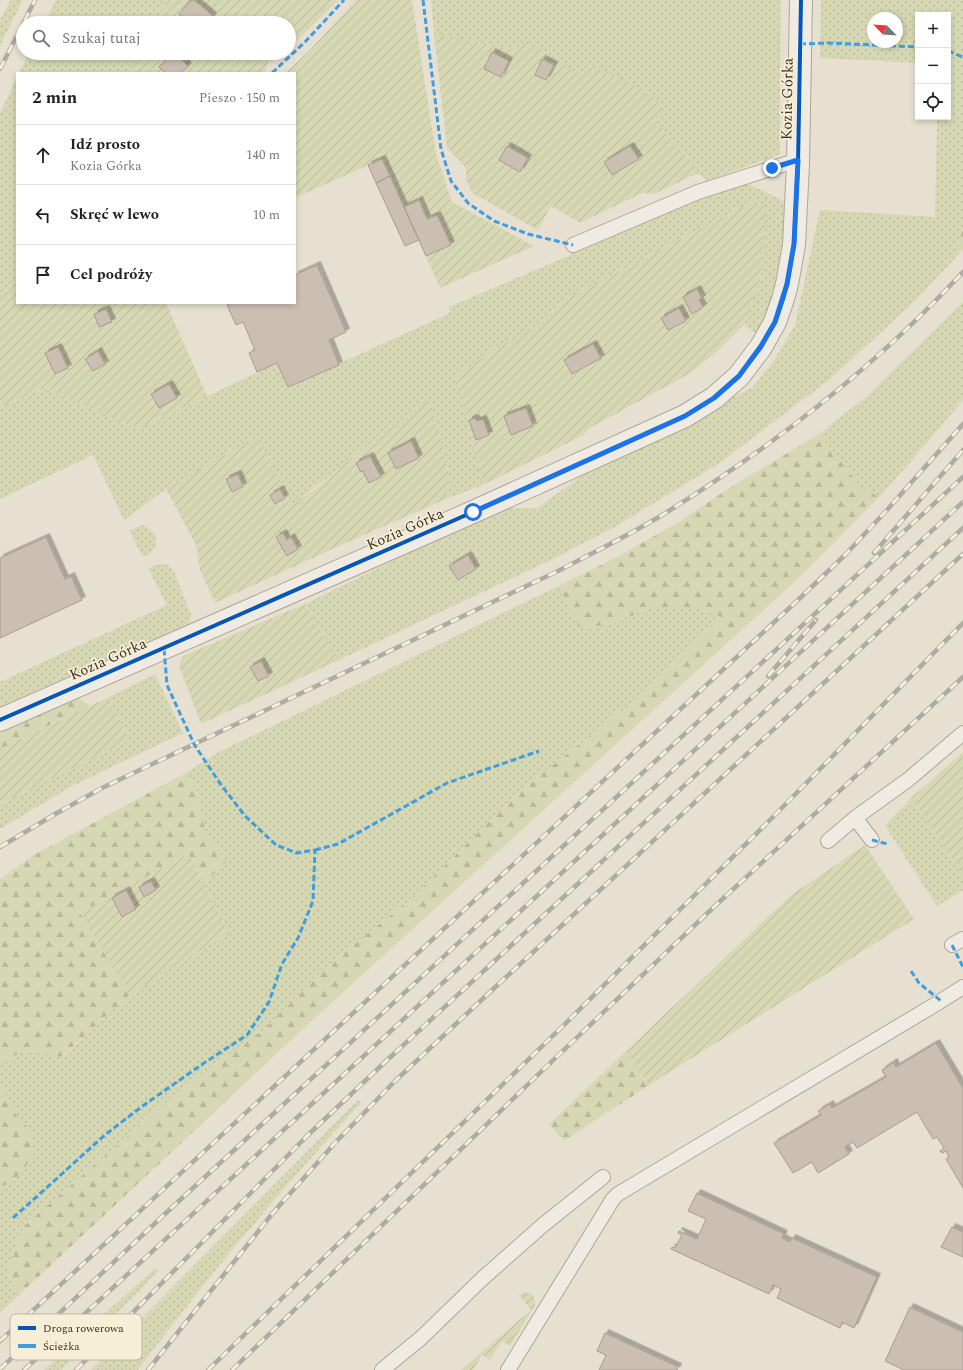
<!DOCTYPE html>
<html lang="pl">
<meta charset="utf-8">
<style>
body{margin:0;font-family:Spectral,serif;background:#f2f2f2;color:#222}
.controls{position:absolute;right:12px;top:12px;display:grid;overflow:hidden;border-radius:0px;box-shadow:0 2px 6px #0003}
.controls button{width:36px;height:36px;display:grid;place-items:center;padding:0;border:0;border-bottom:1px solid #e0e0e0;background:#fff;color:#222;font:20px sans-serif}
.compass{position:absolute;left:867px;top:12px;width:36px;height:36px;border-radius:50%;background:#fff;box-shadow:0 2px 6px #0003;rotate:295deg}
.stop{position:absolute;width:12px;height:12px;margin:-9px;border:3px solid #1a73e8;border-radius:50%;background:#fff}
.stop.end{background:#1a73e8;border-color:#fff;box-shadow:0 1px 4px #0008}
.list{margin:0;padding:0;list-style:none}
h2{display:flex;justify-content:space-between;align-items:center;height:52px;margin:0;padding:0 16px;font-size:17px}
h2 small{font-size:13px;font-weight:400;color:#767676}
.list li{display:grid;grid-template-columns:26px 1fr auto;gap:12px;align-items:center;box-sizing:border-box;height:60px;padding:0 16px;border-top:1px solid #e0e0e0}
.list b{display:block;font-size:15px;white-space:nowrap}
.list p{margin:0;font-size:13px;white-space:nowrap;color:#767676}
.list em{font-size:13px;font-style:normal;color:#767676}
.icon{flex:none;width:22px;height:22px;fill:none;stroke:currentColor;stroke-width:2;stroke-linecap:round;stroke-linejoin:round}
.map{position:relative;flex:none;width:963px;height:1370px;overflow:hidden}
.search{position:absolute;background:#fff;box-shadow:0 2px 6px #0003;left:16px;top:16px;width:280px;height:44px;display:flex;align-items:center;gap:10px;box-sizing:border-box;padding:0 14px;border-radius:22px;color:#767676;font-size:15px}
.panel{position:absolute;background:#fff;box-shadow:0 2px 6px #0003;left:16px;top:72px;width:280px;height:232px;border-radius:0px}
.map>svg:first-child{display:block}
.grass{fill:url(#grass-dots);fill-rule:evenodd}
.forest{fill:url(#forest-firs)}
.garden{fill:url(#garden-furrows)}
.building{fill:#cbbfb2;stroke:#a89c90;filter:url(#shadow)}
.lines{fill:none;stroke-linecap:round;stroke-linejoin:round}
.service-casing{stroke:#ada599;stroke-width:16}
.minor-casing{stroke:#ada599;stroke-width:24}
.service{stroke:#efebe3;stroke-width:14}
.minor{stroke:#efebe3;stroke-width:22}
.rail-casing{stroke:#afaaa2;stroke-width:4.5}
.rail{stroke:#f7eed8;stroke-width:3;stroke-dasharray:9;stroke-linecap:butt}
.quiet{stroke:#3f9de0;stroke-width:3;stroke-dasharray:6 3;stroke-linecap:butt}
.cycleway-casing{stroke:#f7eed8;stroke-width:6}
.cycleway{stroke:#0057b8;stroke-width:4}
.route{stroke:#1a73e8;stroke-width:5}
.labels{text-anchor:middle;stroke-width:3.5;stroke-linejoin:round;paint-order:stroke}
.street-label{font-size:15px;fill:#3d2e20;stroke:#f7eed8}
.key{fill:#f7eed8;stroke:#bfb4a1;stroke-width:1}
.key-label{font-size:11px;fill:#3d2e20}
</style>
<div class="map">
<svg width="963" height="1370" viewBox="0 0 963 1370">
<defs>
<pattern id="grass-dots" width="8" height="8" patternUnits="userSpaceOnUse"><rect width="8" height="8" fill="#d6d7b3"/><path d="M2 2h.1M6 6h.1" fill="none" stroke="#b9b99a" stroke-width="1.8" stroke-linecap="round"/></pattern>
<pattern id="forest-firs" width="22" height="20" patternUnits="userSpaceOnUse"><rect width="22" height="20" fill="#d6d7b3"/><path d="M5 1l3.5 6h-7zM16 11l3.5 6h-7z" fill="#b9b99a"/></pattern>
<pattern id="garden-furrows" width="10" height="10" patternUnits="userSpaceOnUse"><rect width="10" height="10" fill="#d6d7b3"/><path d="M-1 1l2-2M0 10L10 0M9 11l2-2" fill="none" stroke="#b9b99a"/></pattern>
<filter id="shadow"><feDropShadow dx="3.5" dy="-3.5" stdDeviation="0" flood-color="#0004"/></filter>
</defs>
<rect width="100%" height="100%" fill="#e7e0d1"/>
<path class="grass" d="M 11,0 L 23,0 L 0,46 L 0,20 Z
M 56,0 L 160,0 L 166,3 L 156,23 L 44,23 Z
M 431,0 L 781,0 L 780,154 L 707,181 L 698,173 L 691,161 L 658,124 L 526,41 L 515,49 L 434,34 Z
M 821,0 L 963,0 L 963,227 L 957,250 L 957,256 L 915,301 L 829,380 L 718,464 L 613,528 L 551,560 L 339,660 L 305,604 L 501,508 L 537,508 L 583,475 L 658,438 L 753,387 L 775,359 L 795,325 L 820,210 L 935,217 L 937,117 L 948,117 L 948,15 L 918,15 L 918,63 L 823,58 L 820,59 ZM 873,18 L 897,18 L 897,42 L 873,42 Z
M 29,53 L 140,53 L 129,73 L 19,73 Z
M 17,77 L 17,281 L 0,293 L 0,113 Z
M 746,183 L 784,201 C 787,230 785,267 775,295 C 770,308 762,321 756,334 L 744,325 L 762,274 L 754,201 L 571,296 L 529,331 L 493,351 L 456,377 L 483,485 L 446,499 L 450,481 L 442,442 L 429,400 L 293,504 L 280,480 L 166,489 L 124,520 L 93,455 L 0,499 L 0,407 L 44,388 L 138,429 L 277,363 L 288,387 L 450,313 L 449,307 L 559,260 L 626,229 L 733,187 Z
M 963,302 L 963,400 L 912,460 L 879,497 L 861,487 L 819,434 L 867,396 Z
M 142,525 C 160,531 162,549 143,557 L 129,531 Z
M 160,564 L 168,565 L 174,571 L 191,615 L 189,624 L 0,707 L 0,682 L 167,605 L 148,568 Z
M 558,586 L 580,629 L 609,624 L 655,607 L 697,607 L 721,617 L 629,705 L 518,793 L 410,900 L 325,968 L 264,1029 L 175,1095 L 24,1226 L 7,1269 L 18,1296 L 0,1313 L 0,1187 L 15,1181 L 29,1129 L 17,1116 L 0,1084 L 0,1075 L 4,1063 L 18,1053 L 38,1051 L 62,1057 L 130,995 L 229,932 L 204,884 L 226,862 L 205,830 L 199,800 L 189,771 L 217,753 Z
M 155,674 L 183,733 L 72,786 L 0,829 L 0,804 L 130,740 L 109,697 Z
M 911,798 L 963,876 L 963,890 L 937,906 L 885,826 Z
M 358,1100 L 361,1103 C 310,1158 261,1214 214,1272 C 188,1304 163,1337 138,1370 L 91,1370 Z
M 155,1268 L 158,1271 L 61,1370 L 44,1370 Z"/>
<path class="forest" d="M 963,227 L 963,250 L 957,256 L 957,250 Z
M 819,434 L 861,487 L 879,497 L 801,576 L 306,1026 L 18,1296 L 7,1269 L 24,1226 L 175,1095 L 264,1029 L 325,968 L 410,900 L 518,793 L 629,705 L 721,617 L 697,607 L 655,607 L 609,624 L 580,629 L 558,586 L 619,556 L 677,523 L 731,487 Z
M 79,698 L 90,706 L 0,749 L 0,733 L 52,708 Z
M 189,771 L 199,800 L 205,830 L 226,862 L 204,884 L 188,854 L 80,913 L 130,995 L 61,1057 L 38,1051 L 18,1053 L 4,1063 L 0,1075 L 0,879 L 32,856 Z
M 626,1051 L 649,1085 L 564,1141 L 549,1124 Z
M 0,1084 L 17,1116 L 29,1129 L 32,1138 L 34,1155 L 15,1181 L 0,1187 Z"/>
<path class="garden" d="M 160,0 L 339,0 L 289,48 L 289,23 L 156,23 L 166,3 Z
M 356,0 L 412,0 L 436,154 L 452,202 L 534,246 L 440,288 L 382,159 L 295,198 L 295,73 L 285,73 L 307,53 Z
M 434,34 L 515,49 L 526,40 L 578,73 L 595,67 L 638,87 L 663,105 L 658,124 L 691,161 L 698,173 L 654,194 L 642,193 L 580,223 L 551,206 L 538,230 L 472,193 L 466,179 L 466,168 L 447,148 Z
M 140,53 L 284,53 L 281,56 L 277,54 L 268,62 L 265,73 L 129,73 Z
M 754,201 L 766,207 L 762,274 L 744,325 L 713,355 L 689,374 L 588,429 L 584,435 L 483,485 L 455,377 L 493,350 L 529,331 L 571,296 Z
M 17,281 L 17,303 L 166,303 L 207,396 L 138,429 L 44,388 L 0,407 L 0,293 Z
M 429,400 L 442,442 L 450,482 L 446,499 L 339,546 L 215,603 L 200,570 L 196,545 L 166,489 L 258,436 L 293,504 L 314,490 L 369,444 Z
M 305,604 L 339,660 L 201,724 L 179,666 L 183,656 Z
M 109,697 L 130,740 L 0,804 L 0,749 Z
M 963,752 L 963,876 L 911,798 Z
M 865,845 L 914,919 L 649,1085 L 626,1051 L 791,895 Z
M 188,854 L 229,932 L 130,995 L 80,913 Z
M 525,1292 C 533,1294 536,1298 535,1305 L 510,1346 L 502,1341 L 490,1360 L 482,1355 L 473,1370 L 461,1370 L 531,1310 L 519,1295 Z"/>
<path class="building" d="M 191,0 L 194,0 L 213,16 L 207,23 L 189,23 L 179,14 Z
M 492,52 L 509,61 L 501,77 L 484,69 Z
M 173,53 L 175,53 L 188,66 L 181,73 L 165,73 L 159,67 Z
M 542,59 L 554,65 L 546,80 L 535,75 Z
M 507,146 L 528,158 L 520,172 L 499,160 Z
M 630,146 L 639,159 L 612,175 L 604,162 Z
M 382,159 L 390,176 L 376,183 L 368,165 Z
M 390,176 L 419,240 L 405,246 L 376,183 Z
M 419,200 L 427,219 L 437,215 L 451,245 L 426,256 L 404,207 Z
M 317,265 L 346,332 L 329,340 L 339,365 L 288,387 L 277,363 L 257,372 L 249,353 L 255,350 L 243,322 L 236,325 L 227,305 L 231,303 L 295,303 L 295,275 Z
M 697,289 L 702,298 L 699,300 L 703,307 L 692,314 L 683,297 Z
M 679,308 L 686,321 L 668,330 L 661,318 Z
M 106,309 L 112,322 L 99,327 L 94,314 Z
M 593,344 L 601,358 L 572,374 L 564,360 Z
M 58,347 L 68,368 L 55,374 L 45,353 Z
M 98,351 L 105,364 L 93,371 L 85,359 Z
M 169,384 L 177,398 L 159,408 L 151,394 Z
M 526,408 L 533,426 L 511,435 L 504,416 Z
M 475,418 L 477,421 L 483,419 L 489,435 L 476,440 L 469,420 Z
M 411,441 L 419,458 L 396,469 L 388,453 Z
M 370,456 L 381,477 L 369,483 L 363,471 L 361,472 L 356,463 Z
M 238,474 L 243,486 L 232,492 L 226,479 Z
M 280,489 L 285,498 L 275,504 L 270,495 Z
M 283,533 L 287,540 L 291,537 L 298,549 L 287,556 L 276,537 Z
M 46,537 L 65,579 L 71,576 L 82,600 L 0,638 L 0,558 Z
M 468,555 L 476,569 L 458,580 L 449,566 Z
M 261,661 L 269,676 L 258,681 L 250,667 Z
M 151,881 L 156,890 L 144,897 L 139,887 Z
M 126,890 L 136,909 L 122,917 L 112,898 Z
M 936,1043 L 963,1088 L 963,1188 L 946,1159 L 949,1157 L 946,1151 L 942,1153 L 940,1151 L 944,1148 L 937,1137 L 933,1139 L 917,1112 L 857,1148 L 853,1142 L 845,1147 L 849,1154 L 818,1173 L 812,1162 L 793,1173 L 774,1143 L 821,1115 L 818,1111 L 830,1104 L 832,1108 L 886,1077 L 882,1070 L 894,1062 L 896,1067 Z
M 697,1193 L 784,1234 L 782,1238 L 790,1242 L 792,1238 L 877,1277 L 854,1328 L 842,1322 L 840,1328 L 777,1298 L 781,1289 L 773,1285 L 769,1294 L 671,1249 L 672,1247 L 675,1248 L 682,1235 L 678,1233 L 679,1231 L 697,1239 L 706,1219 L 688,1211 Z
M 952,1227 L 963,1232 L 963,1257 L 941,1247 Z
M 910,1307 L 963,1332 L 963,1370 L 904,1370 L 885,1361 Z
M 605,1333 L 678,1367 L 677,1370 L 599,1370 L 606,1355 L 597,1351 Z"/>
<g class="lines">
<defs>
<path id="service" d="M 573,245 L 698,192 L 798,160
M 855,818 L 872,840
M 828,841 L 855,818 L 909,779 L 963,733
M 952,945 L 963,939
M 382,1370 L 421,1338 L 483,1278 L 543,1225 L 603,1177
M 508,1370 L 613,1199 L 618,1194 L 936,1004 L 963,987"/>
<path id="minor" d="M 0,720 L 473,512 L 685,416 L 714,398 L 739,376 L 761,347 L 775,322 L 783,299 L 787,284 L 794,245 L 798,164 L 801,0"/>
</defs>
<use href="#service" class="service-casing"/>
<use href="#minor" class="minor-casing"/>
<use href="#service" class="service"/>
<use href="#minor" class="minor"/>
<defs>
<path id="rail" d="M 0,69 L 35,0
M 874,553 L 963,450
M 768,676 L 816,620
M 0,847 L 57,813 L 102,788 L 558,571 C 598,550 638,531 675,507 C 780,441 879,363 963,272
M 0,1341 L 798,600 L 845,555 L 887,510 L 963,424
M 0,1369 L 167,1212 L 963,477
M 24,1370 L 963,502
M 76,1370 L 308,1135 L 384,1063 L 963,528
M 148,1370 L 272,1214 L 334,1144 L 394,1082 L 490,992 L 963,554
M 208,1370 L 565,1024 L 773,817 L 963,623
M 232,1370 L 545,1068 L 716,905 L 963,677"/>
</defs>
<use href="#rail" class="rail-casing"/>
<use href="#rail" class="rail"/>
<path class="quiet" d="M 423,0 L 441,149 L 451,181 L 468,203 L 494,221 L 528,234 L 573,245
M 800,44 L 828,43 L 918,47
M 948,51 L 963,57
M 272,73 L 305,42 L 344,0
M 872,840 L 888,844
M 315,850 L 338,844 L 447,783 L 539,751
M 952,945 L 963,967
M 911,971 L 919,983 L 941,1001
M 13,1218 L 106,1134 L 144,1105 L 204,1063 L 247,1035 L 269,1002 L 282,964 L 298,938 L 313,901 L 315,850 L 297,853 L 276,845 L 245,816 L 219,782 L 194,744 L 167,685 L 164,648"/>
<defs>
<path id="cycleway" d="M 0,720 L 473,512 L 685,416 L 714,398 L 739,376 L 761,347 L 775,322 L 783,299 L 787,284 L 794,245 L 798,164 L 801,0"/>
</defs>
<use href="#cycleway" class="cycleway-casing"/>
<use href="#cycleway" class="cycleway"/>
</g>
<g class="lines">
<path class="route" d="M 473,512 L 685,416 L 714,398 L 739,376 L 761,346 L 775,322 L 787,284 L 794,244 L 798,160 L 772,168"/>
</g>
<g class="labels">
<g class="street-label">
<text transform="translate(787 99) rotate(-89)" y="5">Kozia Górka</text>
<text transform="translate(405 529) rotate(-24)" y="5">Kozia Górka</text>
<text transform="translate(108 659) rotate(-24)" y="5">Kozia Górka</text>
</g>
</g>
<rect x="10" y="1314" width="132" height="46" rx="6" class="key"/>
<rect x="18" y="1326" width="18" height="4" fill="#0057b8"/>
<rect x="18" y="1344" width="18" height="4" fill="#3f9de0"/>
<g class="key-label">
<text x="43" y="1332">Droga rowerowa</text>
<text x="43" y="1350">Ścieżka</text>
</g>
</svg>
<div class="controls">
<button>+</button>
<button>−</button>
<button><svg class="icon" aria-label="locate" viewBox="0 0 24 24"><circle cx="12" cy="12" r="6"/><path d="M12 2v4M12 18v4M2 12h4M18 12h4"/></svg></button>
</div>
<svg class="compass" viewBox="-18 -18 36 36"><path d="M0-13l5 13h-10z" fill="#e53935"/><path d="M0 13l5-13h-10z" fill="#767676"/></svg>
<div class="stop" style="left:473px;top:512px"></div>
<div class="stop end" style="left:772px;top:168px"></div>
<div class="search"><svg class="icon" aria-label="search" viewBox="0 0 24 24"><circle cx="10" cy="10" r="6"/><path d="M15 15l6 6"/></svg>Szukaj tutaj</div>
<section class="panel">
<h2>2 min<small>Pieszo · 150 m</small></h2>
<ul class="list">
<li><svg class="icon" aria-label="ahead" viewBox="0 0 24 24"><path d="M12 20V5M6 11l6-6 6 6"/></svg><div><b>Idź prosto</b><p>Kozia Górka</p></div><em>140 m</em></li>
<li><svg class="icon" aria-label="left" viewBox="0 0 24 24"><path d="M17 20v-9H6M10 6l-5 5 5 5"/></svg><div><b>Skręć w lewo</b></div><em>10 m</em></li>
<li><svg class="icon" aria-label="arrive" viewBox="0 0 24 24"><path d="M6 21V4h12l-3 4 3 4H6"/></svg><div><b>Cel podróży</b></div></li>
</ul>
</section>
</div>
